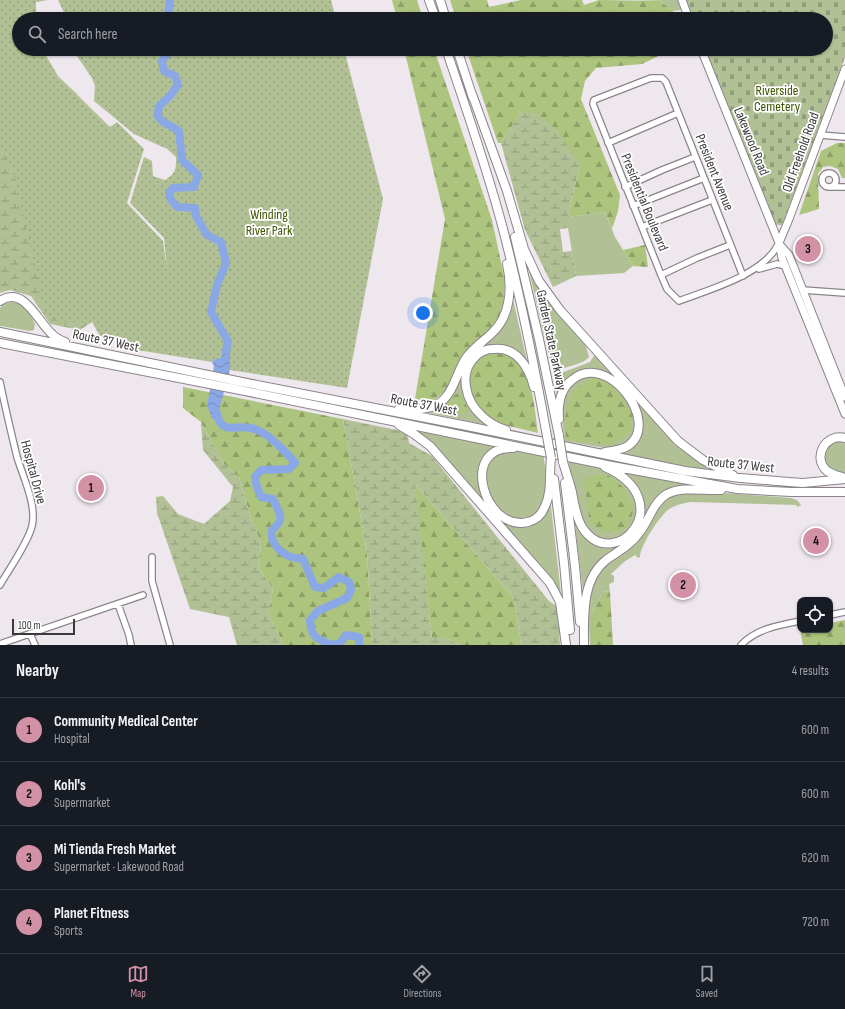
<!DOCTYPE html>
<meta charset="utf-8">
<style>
body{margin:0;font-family:"Sofia Sans Condensed",sans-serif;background:#20242c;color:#f1f3f6}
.controls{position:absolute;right:12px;bottom:12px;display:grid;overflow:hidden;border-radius:8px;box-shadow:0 1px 3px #0004}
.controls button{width:36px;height:36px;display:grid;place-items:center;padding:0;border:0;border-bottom:1px solid #363941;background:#171b24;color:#f1f3f6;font:20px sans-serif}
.scale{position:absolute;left:12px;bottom:10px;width:63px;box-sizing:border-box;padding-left:4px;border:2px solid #3b393b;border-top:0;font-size:11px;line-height:14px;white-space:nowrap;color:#3b393b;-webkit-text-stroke:3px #fff;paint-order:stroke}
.you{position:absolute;left:423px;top:313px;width:14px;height:14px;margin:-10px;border:3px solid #fff;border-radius:50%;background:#1a73e8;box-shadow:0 0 0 6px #1a73e833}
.badge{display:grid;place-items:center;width:26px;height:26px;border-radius:50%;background:#d391a5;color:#111;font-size:13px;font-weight:700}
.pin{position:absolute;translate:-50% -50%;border:2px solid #fff;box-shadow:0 1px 4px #0006}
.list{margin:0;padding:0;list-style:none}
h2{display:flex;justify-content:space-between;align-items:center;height:52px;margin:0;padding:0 16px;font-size:17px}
h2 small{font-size:13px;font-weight:400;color:#9ea1a6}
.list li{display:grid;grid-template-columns:26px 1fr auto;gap:12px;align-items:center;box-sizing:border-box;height:64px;padding:0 16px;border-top:1px solid #363941}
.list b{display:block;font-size:15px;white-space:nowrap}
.list p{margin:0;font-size:13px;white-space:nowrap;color:#9ea1a6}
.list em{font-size:13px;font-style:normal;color:#9ea1a6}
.icon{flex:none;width:22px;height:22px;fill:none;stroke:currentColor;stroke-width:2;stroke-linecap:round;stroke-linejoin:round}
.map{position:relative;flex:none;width:845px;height:645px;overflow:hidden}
.search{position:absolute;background:#171b24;box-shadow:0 1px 3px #0004;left:12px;right:12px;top:12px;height:44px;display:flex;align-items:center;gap:10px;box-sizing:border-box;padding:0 14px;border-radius:22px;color:#9ea1a6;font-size:15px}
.sheet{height:308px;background:#171b24}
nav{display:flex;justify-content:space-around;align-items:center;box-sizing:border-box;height:56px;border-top:1px solid #363941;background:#171b24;font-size:11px;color:#9ea1a6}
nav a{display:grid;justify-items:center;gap:2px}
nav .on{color:#d391a5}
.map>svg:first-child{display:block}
.grass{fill:#b2c195}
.forest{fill:url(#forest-firs)}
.wetland{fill:url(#wetland-marsh)}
.cemetery{fill:url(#cemetery-stones)}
.park{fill:url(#park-dots)}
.water{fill:url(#water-waves)}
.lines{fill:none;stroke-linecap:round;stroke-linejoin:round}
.river{stroke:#8aa8e6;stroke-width:8}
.minor-casing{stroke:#8b848b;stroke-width:8}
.major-casing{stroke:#8b848b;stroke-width:9}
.highway-casing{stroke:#8b848b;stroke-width:10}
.minor{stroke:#fff;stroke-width:5.5}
.major{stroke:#fff;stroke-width:7}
.highway{stroke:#fff;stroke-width:8}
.highway-bridge-casing{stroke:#8b848b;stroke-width:10;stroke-linecap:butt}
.highway-bridge{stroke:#fff;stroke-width:8}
.labels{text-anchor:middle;stroke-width:3.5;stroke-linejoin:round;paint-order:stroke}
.park-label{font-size:14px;fill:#405400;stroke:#fff}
.street-label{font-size:14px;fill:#3b393b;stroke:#fff}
</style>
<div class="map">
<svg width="845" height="645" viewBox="0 0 845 645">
<defs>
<pattern id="forest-firs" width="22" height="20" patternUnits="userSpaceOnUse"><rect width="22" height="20" fill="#adc47e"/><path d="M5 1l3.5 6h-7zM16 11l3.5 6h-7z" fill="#8ea068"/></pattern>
<pattern id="wetland-marsh" width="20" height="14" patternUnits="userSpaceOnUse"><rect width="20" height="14" fill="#b2c195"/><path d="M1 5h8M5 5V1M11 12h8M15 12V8" fill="none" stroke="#929e7b"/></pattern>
<pattern id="cemetery-stones" width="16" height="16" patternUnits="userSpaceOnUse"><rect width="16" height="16" fill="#b2c195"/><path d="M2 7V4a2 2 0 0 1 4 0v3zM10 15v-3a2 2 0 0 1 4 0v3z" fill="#929e7b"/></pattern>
<pattern id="park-dots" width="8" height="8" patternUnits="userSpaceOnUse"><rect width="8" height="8" fill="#b2c195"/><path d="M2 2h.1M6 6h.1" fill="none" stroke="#929e7b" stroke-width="1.8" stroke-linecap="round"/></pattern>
<pattern id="water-waves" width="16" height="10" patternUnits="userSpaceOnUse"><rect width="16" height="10" fill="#8aa8e6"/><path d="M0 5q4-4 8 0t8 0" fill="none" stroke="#728abc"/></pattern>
</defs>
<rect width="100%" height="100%" fill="#eee7ee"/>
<path class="grass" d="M 639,0 L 678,0 L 681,10 L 673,11 L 660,1 Z
M 605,212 L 615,237 L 633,266 L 624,273 L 576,276 L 568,228 L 568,217 Z
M 528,267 L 585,342 L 589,357 C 579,368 563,363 554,377 Z
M 512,295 L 528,365 L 487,425 L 420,411 L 436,407 L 467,360 L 497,332 Z
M 11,302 C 23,303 30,313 35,324 L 34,330 L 30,331 L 0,326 L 0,308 L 4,304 Z
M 595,354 L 672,440 L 681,449 L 710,470 L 694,468 L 618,453 L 629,448 L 641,415 L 603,372 C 591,368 576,369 567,380 C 563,384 561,391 557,396 L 555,382 L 561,373 L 590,362 Z
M 579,377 L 602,377 L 623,395 L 636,417 L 636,431 L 627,444 L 609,449 L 565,441 L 561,416 L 566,391 Z
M 416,430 L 502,446 L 481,464 L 479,470 L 486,502 L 519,525 L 548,506 L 551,506 L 562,603 L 427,439 Z
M 842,440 L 842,441 L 845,443 L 845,473 C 834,473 830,469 823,461 L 827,445 Z
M 508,449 L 543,454 L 544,458 L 547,482 L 542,508 L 534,516 L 521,520 L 508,517 L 494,506 L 484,478 L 489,459 Z
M 569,461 L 600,468 L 613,474 L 625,483 L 634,497 L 638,514 L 630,533 L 613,540 L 597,537 L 584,524 L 570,481 Z
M 619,471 L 699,487 L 674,489 L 636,534 L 604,559 L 583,592 L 574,516 L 590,539 L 626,540 L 642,508 Z
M 712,492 L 791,498 L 797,500 L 801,505 L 798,507 L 796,505 L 691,502 C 683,503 675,505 668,510 C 659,517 640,546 640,557 L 638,558 L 635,555 L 624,562 L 611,574 L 614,576 L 614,582 L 609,584 L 610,592 L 604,591 L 591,614 L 591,645 L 590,645 L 589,629 L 586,633 L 588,599 L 598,572 L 664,499 L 675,494 Z"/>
<path class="forest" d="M 392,0 L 417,0 L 423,19 L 397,19 Z
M 450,0 L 487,0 L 489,7 L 521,0 L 582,0 L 584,5 L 599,0 L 660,1 L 673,11 L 674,19 L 456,19 Z
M 404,49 L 434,49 L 492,220 L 505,281 L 504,304 L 495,325 L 465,352 L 445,391 L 432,402 L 415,399 L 445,219 Z
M 466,49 L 670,49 L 669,51 L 642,64 L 596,68 L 585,81 L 581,99 L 620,195 L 618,211 L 612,229 L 605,212 L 568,217 L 580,164 L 521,112 L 501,143 L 498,143 Z
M 837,143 L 845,143 L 845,178 L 842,178 L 838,169 L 830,166 L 823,167 L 818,174 L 819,209 L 799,215 L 821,151 Z
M 645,245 L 648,267 L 633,266 L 623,250 Z
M 499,351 C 507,354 514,357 520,364 C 533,380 535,412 538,433 L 496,423 L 477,407 L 471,395 L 468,380 L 471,368 L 478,357 L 488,352 Z
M 594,377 L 612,385 L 632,412 L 632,430 L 614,445 L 566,440 L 565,417 L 572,391 Z
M 183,387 L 343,419 L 367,552 L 372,645 L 283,645 L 281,639 L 268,613 L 273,589 L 259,568 L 261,543 L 250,515 L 239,477 L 224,464 L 201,422 L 183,408 Z
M 456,394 L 461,394 C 464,401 467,405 469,413 L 444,413 L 443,407 Z
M 598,474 L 610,476 L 624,488 L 634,508 L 629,526 C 610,534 608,535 590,524 L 584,479 Z
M 414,483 L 513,597 L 516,611 L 521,645 L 460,645 L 447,638 L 432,638 Z
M 604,591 L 610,592 L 613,645 L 591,645 L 591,614 Z
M 845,620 L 845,645 L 803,645 L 800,630 L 830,630 L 830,623 Z"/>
<path class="wetland" d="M 0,0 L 47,0 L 36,2 L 36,19 L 19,19 L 19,49 L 42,49 L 57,76 L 77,94 L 60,322 L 92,322 L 80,330 L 50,324 L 31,296 L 10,290 L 0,293 Z
M 521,112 L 536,113 L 556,129 L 580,164 L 568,217 L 568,228 L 560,229 L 563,252 L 572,251 L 576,276 L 553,287 L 525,230 L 501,143 Z
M 343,419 L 407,432 L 409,443 L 432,456 L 549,601 L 558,607 L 560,645 L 521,645 L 516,611 L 513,597 L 415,484 L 432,638 L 447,638 L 460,645 L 372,645 L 367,552 Z
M 201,422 L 224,464 L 239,477 L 250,515 L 261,543 L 259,568 L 273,589 L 268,613 L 281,639 L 283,645 L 237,645 L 229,617 L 190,609 L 157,513 L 156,497 L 163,496 L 178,514 L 204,524 L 230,501 L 233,487 L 203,450 Z"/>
<path class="cemetery" d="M 686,0 L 845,0 L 845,57 L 783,223 L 781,225 L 777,225 L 775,223 L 705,49 L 826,49 L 826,19 L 693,19 Z"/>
<path class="park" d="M 0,0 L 47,0 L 36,2 L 36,19 L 19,19 L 19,49 L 42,49 L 58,76 L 110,127 L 117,122 L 144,149 L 127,203 L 163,241 L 167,269 L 164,238 L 130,203 L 144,157 L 152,161 L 153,176 L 165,180 C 176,173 176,170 176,157 L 167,149 L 134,134 L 94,101 L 95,86 L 92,78 L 72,49 L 344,49 L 383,199 L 347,388 L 230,370 L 230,343 L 226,341 L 221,359 L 215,359 L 212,362 L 137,350 L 120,340 L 100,336 L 92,322 L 60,322 L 45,314 L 15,177 L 0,144 Z
M 58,0 L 331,0 L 336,19 L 67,19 Z"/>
<path class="water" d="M 226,340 L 230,343 L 230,370 L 219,410 L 220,418 L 217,422 L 212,418 L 207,406 L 214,366 L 212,362 L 215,359 L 221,358 Z"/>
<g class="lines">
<path class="river" d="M 170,19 L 168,14 L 170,0
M 170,49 L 162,61 L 164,71 L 175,76 L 178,85 L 169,97 L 160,105 L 157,115 L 162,121 L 179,131 L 182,160 L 198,175 L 194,187 L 173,188 L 169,193 L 171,200 L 177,207 L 195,208 L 196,216 L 207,235 L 221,242 L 226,263 L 217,285 L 211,312 L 228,341 L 226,351
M 216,410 C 221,437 233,424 251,428 C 255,429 260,431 263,433 C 271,437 289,455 295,463 L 289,469 L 261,470 L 255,477 L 256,484 L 261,497 L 273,499 C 280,515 286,518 272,530 C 270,543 280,553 291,557 C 294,558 300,558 303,559 L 315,587 L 324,588 L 339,577 L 349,582 L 351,590 L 347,598 L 318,611 L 310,620 C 311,638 316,638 332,645
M 333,645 L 340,643 L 346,635 L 359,637 L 359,645"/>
<defs>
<path id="minor" d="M 820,135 L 845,137
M 608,143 L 678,113
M822 180a7 7 0 1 1 14 0a7 7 0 1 1-14 0Z
M 625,187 L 662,170 L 695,157
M 831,187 L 845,187
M 633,206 L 704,178
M 642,227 L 712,200
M 759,269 L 777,264 L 786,266
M 661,275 L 697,258 L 730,245
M 743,276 L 666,82 L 662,78 L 651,78 L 594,100 L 593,104 L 661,275 L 667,289 L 679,301 C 710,289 764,275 779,243
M 803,290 L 845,293
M 0,382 C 5,407 11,432 17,457 C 23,477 37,505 32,526 C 28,543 9,569 0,585
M 152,557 L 152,581 L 170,645
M 118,604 L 129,635 L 131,645
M 830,615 L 845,612
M 30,634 L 35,645
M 0,644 L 143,595
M 741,645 C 756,629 779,625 800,621"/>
<path id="major" d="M 682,0 L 689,19
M 701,49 L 779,243 L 782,258 L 845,414
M 779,243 L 789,219 L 845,69
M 780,245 L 789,255 L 845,397"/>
<path id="highway" d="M 429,0 L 436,19
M 440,0 L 446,19
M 446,49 C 466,108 487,168 503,229 C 520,295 534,363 546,431
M 457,49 L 473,98
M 472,94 L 507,191 L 524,249 L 539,281 L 560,310 L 678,441 L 703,460 L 733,475
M 515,237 L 539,339 L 559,436
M 0,301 C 24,285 37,321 52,334 C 55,338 60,340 65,342
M 0,332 L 237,381 L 467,426 L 685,471 L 741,478 L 789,482 L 803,483 L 845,479
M 0,343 L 235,389 L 612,466 L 737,489 L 791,492 L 845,492
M 399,409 C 411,409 426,411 438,404 C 454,394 456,373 466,358 C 473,348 484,341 492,333 C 511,316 512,287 507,264
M 559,419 C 558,406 560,389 572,380 C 607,350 662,422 628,446 C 621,450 613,451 605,452
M 399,425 L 414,434 L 430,446 L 550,583 L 560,602 L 566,645
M 506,430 C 497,427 488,422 482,416 C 465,401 458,372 476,356 C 480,352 487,349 493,349 C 516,346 529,367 534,387
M 513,448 C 458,446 485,533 528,522 C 536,520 542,514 545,506 C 552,492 549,474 551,458
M 563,462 C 566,472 569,481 572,492 C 574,503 576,517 582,527 C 614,577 682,501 605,467
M 842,477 C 837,476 832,474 827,471 C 812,458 825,433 845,438
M 554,479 L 564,563 L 570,630
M 565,483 L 575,566 L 580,622
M 584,645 C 584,617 581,580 606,560 C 617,552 631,545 639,533 C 649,521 653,502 667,494 C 684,486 703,491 721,490"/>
</defs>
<use href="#minor" class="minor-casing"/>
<use href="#major" class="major-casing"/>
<use href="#highway" class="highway-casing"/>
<use href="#minor" class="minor"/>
<use href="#major" class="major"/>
<use href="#highway" class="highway"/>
<defs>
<path id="highway-bridge" d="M 546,431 L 551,458
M 559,436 L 563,462"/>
</defs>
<use href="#highway-bridge" class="highway-bridge-casing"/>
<use href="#highway-bridge" class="highway-bridge"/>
</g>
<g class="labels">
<g class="park-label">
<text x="777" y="95">Riverside<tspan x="777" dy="16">Cemetery</tspan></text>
<text x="269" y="219">Winding<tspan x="269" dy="16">River Park</tspan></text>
</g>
<g class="street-label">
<text transform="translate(752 141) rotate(68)" y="5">Lakewood Road</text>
<text transform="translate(800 152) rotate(-70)" y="5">Old Freehold Road</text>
<text transform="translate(715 172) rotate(68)" y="5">President Avenue</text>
<text transform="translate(645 202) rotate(68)" y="5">Presidential Boulevard</text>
<text transform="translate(106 340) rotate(12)" y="5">Route 37 West</text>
<text transform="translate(552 340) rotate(78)" y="5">Garden State Parkway</text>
<text transform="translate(424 404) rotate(11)" y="5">Route 37 West</text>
<text transform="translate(741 464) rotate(6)" y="5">Route 37 West</text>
<text transform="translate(34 472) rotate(75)" y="5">Hospital Drive</text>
</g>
</g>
</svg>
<div class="controls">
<button><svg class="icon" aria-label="locate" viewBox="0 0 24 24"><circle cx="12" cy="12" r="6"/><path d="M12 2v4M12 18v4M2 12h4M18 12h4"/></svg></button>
</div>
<div class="scale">100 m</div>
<div class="you"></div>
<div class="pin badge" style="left:91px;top:488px">1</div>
<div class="pin badge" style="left:683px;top:585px">2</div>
<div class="pin badge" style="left:808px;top:249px">3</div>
<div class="pin badge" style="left:816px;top:541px">4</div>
<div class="search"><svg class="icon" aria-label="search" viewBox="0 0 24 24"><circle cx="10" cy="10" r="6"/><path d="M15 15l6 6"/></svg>Search here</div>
</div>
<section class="sheet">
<h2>Nearby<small>4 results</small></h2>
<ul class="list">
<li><span class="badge">1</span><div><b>Community Medical Center</b><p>Hospital</p></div><em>600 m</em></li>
<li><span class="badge">2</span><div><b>Kohl's</b><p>Supermarket</p></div><em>600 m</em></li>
<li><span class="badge">3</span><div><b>Mi Tienda Fresh Market</b><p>Supermarket · Lakewood Road</p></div><em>620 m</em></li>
<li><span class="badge">4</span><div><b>Planet Fitness</b><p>Sports</p></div><em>720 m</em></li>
</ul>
</section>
<nav>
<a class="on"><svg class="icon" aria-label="map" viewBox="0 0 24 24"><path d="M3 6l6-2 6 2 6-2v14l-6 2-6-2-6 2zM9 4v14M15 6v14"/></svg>Map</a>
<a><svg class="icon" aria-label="directions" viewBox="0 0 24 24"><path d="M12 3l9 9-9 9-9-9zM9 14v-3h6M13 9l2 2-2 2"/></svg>Directions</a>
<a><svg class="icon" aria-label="saved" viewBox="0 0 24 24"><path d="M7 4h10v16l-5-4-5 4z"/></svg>Saved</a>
</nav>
